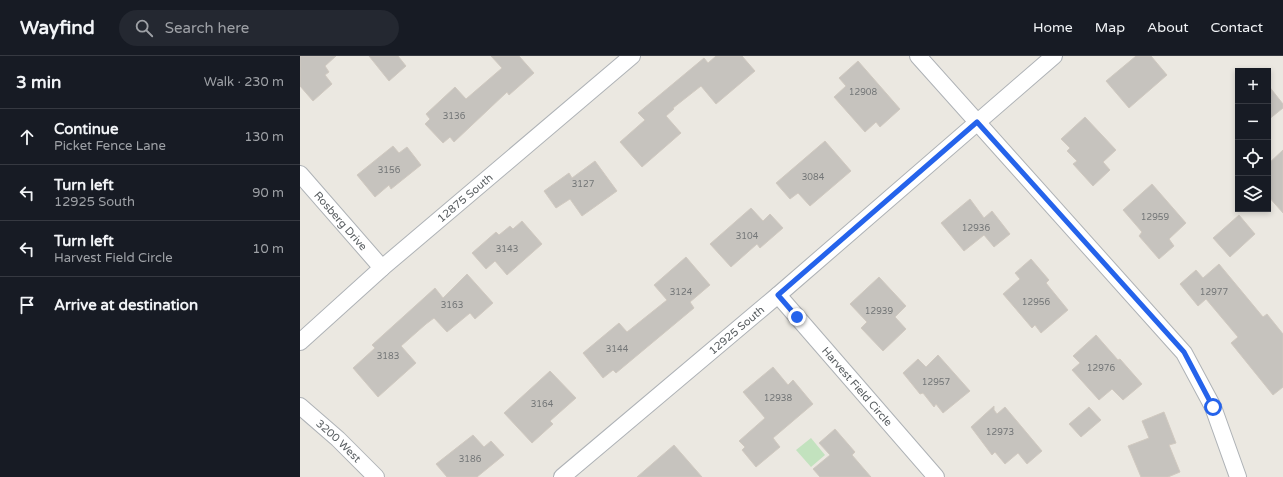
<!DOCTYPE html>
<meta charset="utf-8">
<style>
body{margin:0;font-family:"Varela Round",sans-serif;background:#242831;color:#f1f3f6}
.controls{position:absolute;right:12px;top:12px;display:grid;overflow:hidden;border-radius:0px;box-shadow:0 2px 6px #0003}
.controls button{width:36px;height:36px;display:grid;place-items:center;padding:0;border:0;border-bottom:1px solid #363941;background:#171b24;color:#f1f3f6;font:20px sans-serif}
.stop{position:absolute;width:12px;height:12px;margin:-9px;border:3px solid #2563eb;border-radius:50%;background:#fff}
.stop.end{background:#2563eb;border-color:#fff;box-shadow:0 1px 4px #0008}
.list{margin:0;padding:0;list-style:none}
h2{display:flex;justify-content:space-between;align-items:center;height:52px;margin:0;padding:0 16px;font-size:17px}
h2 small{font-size:13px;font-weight:400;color:#9ea1a6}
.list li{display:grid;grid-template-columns:26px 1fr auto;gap:12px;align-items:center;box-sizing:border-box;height:56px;padding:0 16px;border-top:1px solid #363941}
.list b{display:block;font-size:15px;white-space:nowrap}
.list p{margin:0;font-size:13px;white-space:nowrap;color:#9ea1a6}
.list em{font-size:13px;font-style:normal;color:#9ea1a6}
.icon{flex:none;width:22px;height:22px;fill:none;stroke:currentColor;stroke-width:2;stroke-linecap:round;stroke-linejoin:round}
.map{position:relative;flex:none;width:983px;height:421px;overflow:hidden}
header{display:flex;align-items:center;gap:24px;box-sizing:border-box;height:56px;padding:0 20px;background:#171b24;border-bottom:1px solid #363941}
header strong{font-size:19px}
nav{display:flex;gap:22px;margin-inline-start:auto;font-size:14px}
.search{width:280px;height:36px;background:#242831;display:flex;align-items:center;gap:10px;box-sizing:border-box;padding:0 14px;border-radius:22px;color:#9ea1a6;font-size:15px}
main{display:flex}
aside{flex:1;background:#171b24}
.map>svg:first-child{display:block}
.green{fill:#c2e2be}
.building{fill:#c6c3be;stroke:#d0c9c0}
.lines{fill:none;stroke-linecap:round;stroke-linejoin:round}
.street-casing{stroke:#aeb2b6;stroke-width:18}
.street{stroke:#fff;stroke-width:16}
.route{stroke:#2563eb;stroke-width:5}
.labels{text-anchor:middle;stroke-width:3;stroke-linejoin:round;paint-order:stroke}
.number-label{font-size:9px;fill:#747778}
.street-label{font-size:11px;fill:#595e61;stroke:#fff}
</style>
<header>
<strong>Wayfind</strong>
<div class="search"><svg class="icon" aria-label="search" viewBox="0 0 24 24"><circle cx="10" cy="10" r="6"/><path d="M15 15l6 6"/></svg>Search here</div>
<nav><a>Home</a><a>Map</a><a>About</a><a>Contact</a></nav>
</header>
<main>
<aside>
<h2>3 min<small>Walk · 230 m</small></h2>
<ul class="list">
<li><svg class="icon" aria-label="ahead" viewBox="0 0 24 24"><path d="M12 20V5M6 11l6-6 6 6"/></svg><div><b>Continue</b><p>Picket Fence Lane</p></div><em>130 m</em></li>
<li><svg class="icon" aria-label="left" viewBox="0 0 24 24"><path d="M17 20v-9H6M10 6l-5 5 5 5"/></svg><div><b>Turn left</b><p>12925 South</p></div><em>90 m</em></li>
<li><svg class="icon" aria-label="left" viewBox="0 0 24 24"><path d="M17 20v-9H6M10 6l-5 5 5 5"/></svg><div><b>Turn left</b><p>Harvest Field Circle</p></div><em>10 m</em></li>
<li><svg class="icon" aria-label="arrive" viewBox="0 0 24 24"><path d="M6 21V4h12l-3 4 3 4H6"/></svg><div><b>Arrive at destination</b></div></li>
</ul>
</aside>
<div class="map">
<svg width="983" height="421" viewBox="0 0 983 421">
<rect width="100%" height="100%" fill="#ebe8e1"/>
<path class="green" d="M 511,382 L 525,399 L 511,411 L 496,394 Z"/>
<path class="building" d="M 0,0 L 36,0 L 25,10 L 29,16 L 25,19 L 32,28 L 13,45 L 0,30 Z
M 69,0 L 98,0 L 106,10 L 89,25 Z
M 191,0 L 219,0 L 234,17 L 209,39 L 207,36 L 154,86 L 150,81 L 143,87 L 125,68 L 130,63 L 126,58 L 155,31 L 166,43 L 202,12 Z
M 416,0 L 442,0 L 455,15 L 416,48 L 401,30 L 373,52 L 374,53 L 366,60 L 381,77 L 342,111 L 320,86 L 345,64 L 338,57 L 404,2 L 408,7 Z
M 836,0 L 851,0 L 867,19 L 829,52 L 806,25 Z
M 558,5 L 600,53 L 580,71 L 576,66 L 565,76 L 534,41 L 546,30 L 539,22 Z
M 968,29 L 983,48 L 983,52 L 968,64 Z
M 785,61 L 816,94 L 803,106 L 810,114 L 793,130 L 773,108 L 777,105 L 767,95 L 770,92 L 761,83 Z
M 525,85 L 551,115 L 510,150 L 498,137 L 490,143 L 476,127 Z
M 93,90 L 99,97 L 107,91 L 121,109 L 91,133 L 89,129 L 75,141 L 57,119 Z
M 983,94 L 983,157 L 968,140 L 968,108 Z
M 295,105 L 317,135 L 282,160 L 270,143 L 256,152 L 244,135 L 269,117 L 272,122 Z
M 852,128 L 886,167 L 869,183 L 874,190 L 859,203 L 839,180 L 842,176 L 823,154 Z
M 670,143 L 684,162 L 692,155 L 710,178 L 694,191 L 684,179 L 664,195 L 641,167 Z
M 451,152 L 463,165 L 470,158 L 483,172 L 460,192 L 457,188 L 431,211 L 410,188 Z
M 939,159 L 955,178 L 930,201 L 913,182 Z
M 222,165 L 242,188 L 207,219 L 195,205 L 186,213 L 172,197 L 196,176 L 199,179 L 210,170 L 213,173 Z
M 386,201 L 410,229 L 390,246 L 394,252 L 316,317 L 313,314 L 303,322 L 283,297 L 319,267 L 327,276 L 367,244 L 354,229 Z
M 731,203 L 749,224 L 746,227 L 768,254 L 741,277 L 735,269 L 732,272 L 703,238 L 720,223 L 715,217 Z
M 919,208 L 963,261 L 967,258 L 983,278 L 983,331 L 973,339 L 931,287 L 938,281 L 906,243 L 898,250 L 880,228 L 896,214 L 903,222 Z
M 167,218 L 193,247 L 175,263 L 170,257 L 147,276 L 134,262 L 126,268 L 101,290 L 116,307 L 78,341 L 53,312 L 75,292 L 72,289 L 135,232 L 143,242 Z
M 579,221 L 606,250 L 595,261 L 606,273 L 583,295 L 561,272 L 567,266 L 550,248 Z
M 796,279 L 818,304 L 820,303 L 842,328 L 823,344 L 812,333 L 799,344 L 772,314 L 780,307 L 773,300 Z
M 638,299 L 670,335 L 643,357 L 636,348 L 634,351 L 623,337 L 620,338 L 603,317 L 618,303 L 626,311 Z
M 473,311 L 488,329 L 493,324 L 513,348 L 473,382 L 480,391 L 456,411 L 442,394 L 445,391 L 439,385 L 465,362 L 443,336 Z
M 250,315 L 276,342 L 250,365 L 253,368 L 232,387 L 204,357 Z
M 694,350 L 694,354 L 697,358 L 705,351 L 742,395 L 727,408 L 718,397 L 705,408 L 695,396 L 692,399 L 671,371 Z
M 789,351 L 801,364 L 781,381 L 769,368 Z
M 864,356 L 876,387 L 869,389 L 880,416 L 868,421 L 841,421 L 828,390 L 849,382 L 842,365 Z
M 535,373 L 555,396 L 552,399 L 571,421 L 520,421 L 513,413 L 530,399 L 519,387 Z
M 173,379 L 184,391 L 191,385 L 204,399 L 177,421 L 147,421 L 136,408 Z
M 374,389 L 402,421 L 337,421 Z"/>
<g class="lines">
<defs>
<g id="street">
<path d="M 618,0 L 884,297 L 913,351 L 938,421"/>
<path id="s1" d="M 0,118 L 82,212"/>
<path id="s2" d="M 478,239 L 636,421"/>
<path id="s3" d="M 0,286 L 82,212 L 332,0"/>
<path id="s4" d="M 0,350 L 38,383 L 76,421"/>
<path id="s5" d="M 262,421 L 478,239 L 754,0"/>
</g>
</defs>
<use href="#street" class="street-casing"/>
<use href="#street" class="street"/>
</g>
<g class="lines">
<path class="route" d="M 497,261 L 478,239 L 677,66 L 884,296 L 913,351"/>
</g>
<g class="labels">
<g class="number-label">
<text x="563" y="39">12908</text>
<text x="154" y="63">3136</text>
<text x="89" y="117">3156</text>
<text x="513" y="124">3084</text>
<text x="283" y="131">3127</text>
<text x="855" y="164">12959</text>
<text x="676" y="175">12936</text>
<text x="447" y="183">3104</text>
<text x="207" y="196">3143</text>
<text x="381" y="239">3124</text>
<text x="914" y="239">12977</text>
<text x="736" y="249">12956</text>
<text x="152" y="252">3163</text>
<text x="579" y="258">12939</text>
<text x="317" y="296">3144</text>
<text x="88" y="303">3183</text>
<text x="801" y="315">12976</text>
<text x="636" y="329">12957</text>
<text x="478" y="345">12938</text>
<text x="242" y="351">3164</text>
<text x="700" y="379">12973</text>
<text x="170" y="406">3186</text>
</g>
<g class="street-label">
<text dy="4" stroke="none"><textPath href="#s3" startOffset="219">12875 South</textPath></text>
<text dy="4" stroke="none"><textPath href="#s1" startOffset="62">Rosberg Drive</textPath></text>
<text dy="4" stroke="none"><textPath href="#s5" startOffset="228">12925 South</textPath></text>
<text dy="4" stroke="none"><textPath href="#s2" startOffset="121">Harvest Field Circle</textPath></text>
<text dy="4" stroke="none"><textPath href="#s4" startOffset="52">3200 West</textPath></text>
</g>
</g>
</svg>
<div class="controls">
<button>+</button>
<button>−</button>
<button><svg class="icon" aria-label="locate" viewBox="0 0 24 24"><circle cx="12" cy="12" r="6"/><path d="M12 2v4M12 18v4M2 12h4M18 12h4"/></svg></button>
<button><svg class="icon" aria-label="layers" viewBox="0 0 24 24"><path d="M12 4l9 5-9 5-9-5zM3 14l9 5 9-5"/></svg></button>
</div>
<div class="stop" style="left:913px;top:351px"></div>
<div class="stop end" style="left:497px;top:261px"></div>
</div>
</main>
